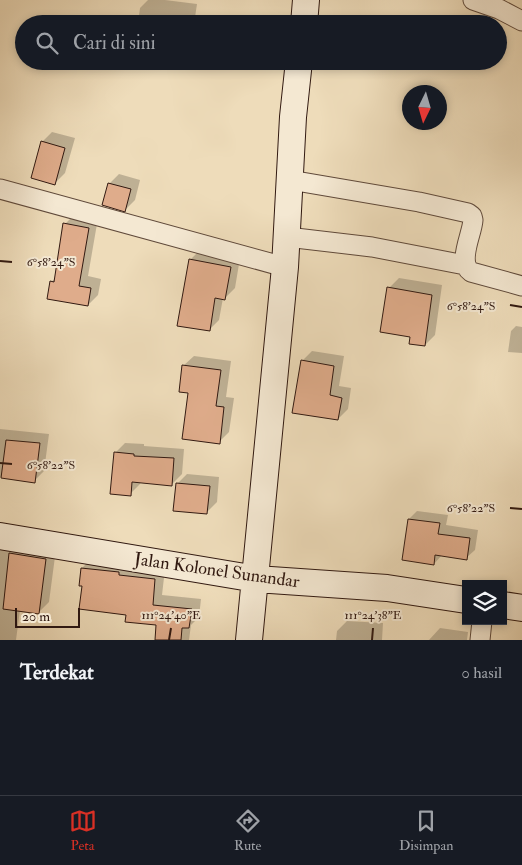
<!DOCTYPE html>
<html lang="id">
<meta charset="utf-8">
<style>
body{margin:0;font-family:"IM FELL Double Pica",serif;background:#242831;color:#f1f3f6}
.controls{position:absolute;right:15px;bottom:15px;display:grid;overflow:hidden;border-radius:0px;box-shadow:0 2px 8px #0003}
.controls button{width:45px;height:45px;display:grid;place-items:center;padding:0;border:0;border-bottom:1px solid #363941;background:#171b24;color:#f1f3f6;font:25px sans-serif}
.compass{position:absolute;left:402px;top:85px;width:45px;height:45px;border-radius:50%;background:#171b24;box-shadow:0 2px 8px #0003;rotate:185deg}
.scale{position:absolute;left:15px;bottom:12px;width:65px;box-sizing:border-box;padding-left:5px;border:2px solid #311911;border-top:0;font-size:14px;line-height:18px;white-space:nowrap;color:#311911;-webkit-text-stroke:4px #f4e8d2;paint-order:stroke}
.list{margin:0;padding:0;list-style:none}
h2{display:flex;justify-content:space-between;align-items:center;height:65px;margin:0;padding:0 20px;font-size:21px}
h2 small{font-size:16px;font-weight:400;color:#9ea1a6}
.icon{flex:none;width:28px;height:28px;fill:none;stroke:currentColor;stroke-width:2;stroke-linecap:round;stroke-linejoin:round}
.map{position:relative;flex:none;width:522px;height:640px;overflow:hidden}
.search{position:absolute;background:#171b24;box-shadow:0 2px 8px #0003;left:15px;right:15px;top:15px;height:55px;display:flex;align-items:center;gap:12px;box-sizing:border-box;padding:0 18px;border-radius:28px;color:#9ea1a6;font-size:19px}
.sheet{height:155px;background:#171b24}
nav{display:flex;justify-content:space-around;align-items:center;box-sizing:border-box;height:70px;border-top:1px solid #363941;background:#171b24;font-size:14px;color:#9ea1a6}
nav a{display:grid;justify-items:center;gap:2px}
nav .on{color:#d93025}
.map>svg:first-child{display:block}
.shadow{fill:#0003}
.building{fill:#dfac8b;stroke:#311911}
.lines{fill:none;stroke-linecap:round;stroke-linejoin:round}
.street-casing{stroke:#604a3b;stroke-width:21}
.secondary-casing{stroke:#311911;stroke-width:28}
.street{stroke:#f4e8d2;stroke-width:19}
.secondary{stroke:#f4e8d2;stroke-width:26}
.ticks{fill:none;stroke:#311911;stroke-width:2}
.labels{text-anchor:middle;stroke-width:4;stroke-linejoin:round;paint-order:stroke}
.street-label{font-size:18px;fill:#311911;stroke:#f4e8d2}
.ticks-label{font-size:12px;text-anchor:middle;fill:#311911;stroke:#f4e8d2;stroke-width:4;stroke-linejoin:round;paint-order:stroke}
</style>
<div class="map">
<svg width="522" height="640" viewBox="0 0 522 640">
<rect width="100%" height="100%" fill="#eedcba"/>
<filter id="stains"><feTurbulence type="fractalNoise" baseFrequency=".004" numOctaves="4"/><feColorMatrix values="0 0 0 0 .2 0 0 0 0 .09 0 0 0 0 .02 0 0 0 .5 -.17"/></filter>
<radialGradient id="worn" r=".72"><stop offset=".6" stop-color="#630" stop-opacity="0"/><stop offset="1" stop-color="#630" stop-opacity=".3"/></radialGradient>
<path class="shadow" d="M 148,0 L 165,0 L 197,4 L 194,24 L 138,24 L 140,8 Z
M 52,132 L 75,138 L 65,173 L 55,183 L 42,142 Z
M 119,174 L 140,180 L 135,200 L 125,210 L 109,184 Z
M 75,214 L 98,218 L 88,276 L 101,279 L 98,295 L 88,305 L 51,282 L 56,278 L 65,224 Z
M 201,249 L 240,258 L 235,288 L 225,298 L 223,298 L 219,320 L 209,330 L 178,325 L 191,259 Z
M 399,278 L 442,285 L 435,335 L 425,345 L 411,336 L 389,288 Z
M 516,326 L 522,327 L 522,353 L 508,352 L 511,331 Z
M 312,351 L 344,356 L 339,386 L 351,388 L 348,409 L 338,419 L 302,361 Z
M 194,356 L 231,361 L 226,397 L 234,398 L 229,432 L 219,442 L 183,366 Z
M 0,429 L 49,434 L 44,471 L 34,481 L 0,477 Z
M 125,443 L 144,444 L 144,446 L 184,449 L 182,474 L 172,484 L 141,482 L 140,484 L 130,494 L 115,453 Z
M 187,474 L 219,477 L 217,502 L 207,512 L 177,484 Z
M 417,511 L 448,515 L 446,525 L 478,530 L 475,550 L 466,558 L 442,555 L 434,564 L 409,519 Z
M 0,536 L 56,549 L 49,602 L 39,612 L 20,610 L 16,640 L 0,640 Z
M 92,558 L 165,569 L 162,595 L 201,599 L 199,617 L 191,625 L 189,640 L 156,640 L 158,624 L 127,614 L 83,585 L 82,568 Z
M 347,621 L 383,623 L 382,640 L 336,640 L 337,631 Z
M 440,628 L 468,632 L 467,640 L 429,640 Z"/>
<path class="building" d="M 41,141 L 65,148 L 55,185 L 31,178 Z
M 108,183 L 131,189 L 125,212 L 102,205 Z
M 63,223 L 89,228 L 79,286 L 91,288 L 88,306 L 47,299 L 50,281 L 54,282 Z
M 189,259 L 231,267 L 225,300 L 215,298 L 210,331 L 177,326 Z
M 387,287 L 432,295 L 425,346 L 409,344 L 410,337 L 380,332 Z
M 301,360 L 334,366 L 330,395 L 342,398 L 338,420 L 292,413 Z
M 182,365 L 221,370 L 216,406 L 224,407 L 220,444 L 182,439 L 188,393 L 179,392 Z
M 6,440 L 40,443 L 35,483 L 1,478 Z
M 114,452 L 134,454 L 134,456 L 174,458 L 172,486 L 132,482 L 131,496 L 110,494 Z
M 176,483 L 210,486 L 207,514 L 173,511 Z
M 408,519 L 440,523 L 438,534 L 470,538 L 467,560 L 435,555 L 434,565 L 402,560 Z
M 9,553 L 46,559 L 39,614 L 3,609 Z
M 81,568 L 119,572 L 119,575 L 155,579 L 153,605 L 192,609 L 189,628 L 182,628 L 181,640 L 155,640 L 156,625 L 125,622 L 126,615 L 79,609 L 82,586 L 79,586 Z"/>
<g class="lines">
<defs>
<path id="street" d="M 473,0 L 499,9 L 522,21
M 290,180 L 419,202 L 468,213 L 472,216 L 473,220 C 472,235 457,262 471,272 L 522,286
M 0,189 L 285,267
M 287,237 L 372,247 L 465,265
M 480,640 L 482,621"/>
<path id="secondary" d="M 304,24 L 306,0
M 0,536 L 256,579 L 387,588 L 466,600
M 503,605 L 522,608
M 249,640 L 285,267 L 293,117 L 299,61"/>
</defs>
<use href="#street" class="street-casing"/>
<use href="#secondary" class="secondary-casing"/>
<use href="#street" class="street"/>
<use href="#secondary" class="secondary"/>
</g>
<path class="ticks" d="M 0,261 L 12,262M 510,305 L 522,307M 0,463 L 12,464M 510,508 L 522,509M 169,640 L 171,628M 372,640 L 373,628"/>
<g class="labels">
<g class="street-label">
<text transform="translate(217 570) rotate(8)" y="6">Jalan Kolonel Sunandar</text>
</g>
</g>
<g class="ticks-label">
<text x="51" y="266">6°58'24"S</text>
<text x="471" y="310">6°58'24"S</text>
<text x="51" y="469">6°58'22"S</text>
<text x="471" y="512">6°58'22"S</text>
<text x="171" y="619">111°24'40"E</text>
<text x="373" y="619">111°24'38"E</text>
</g>
<rect width="100%" height="100%" filter="url(#stains)"/>
<rect width="100%" height="100%" fill="url(#worn)"/>
</svg>
<div class="controls">
<button><svg class="icon" aria-label="layers" viewBox="0 0 24 24"><path d="M12 4l9 5-9 5-9-5zM3 14l9 5 9-5"/></svg></button>
</div>
<svg class="compass" viewBox="-18 -18 36 36"><path d="M0-13l5 13h-10z" fill="#e53935"/><path d="M0 13l5-13h-10z" fill="#9ea1a6"/></svg>
<div class="scale">20 m</div>
<div class="search"><svg class="icon" aria-label="search" viewBox="0 0 24 24"><circle cx="10" cy="10" r="6"/><path d="M15 15l6 6"/></svg>Cari di sini</div>
</div>
<section class="sheet">
<h2>Terdekat<small>0 hasil</small></h2>
<ul class="list">
</ul>
</section>
<nav>
<a class="on"><svg class="icon" aria-label="map" viewBox="0 0 24 24"><path d="M3 6l6-2 6 2 6-2v14l-6 2-6-2-6 2zM9 4v14M15 6v14"/></svg>Peta</a>
<a><svg class="icon" aria-label="directions" viewBox="0 0 24 24"><path d="M12 3l9 9-9 9-9-9zM9 14v-3h6M13 9l2 2-2 2"/></svg>Rute</a>
<a><svg class="icon" aria-label="saved" viewBox="0 0 24 24"><path d="M7 4h10v16l-5-4-5 4z"/></svg>Disimpan</a>
</nav>
